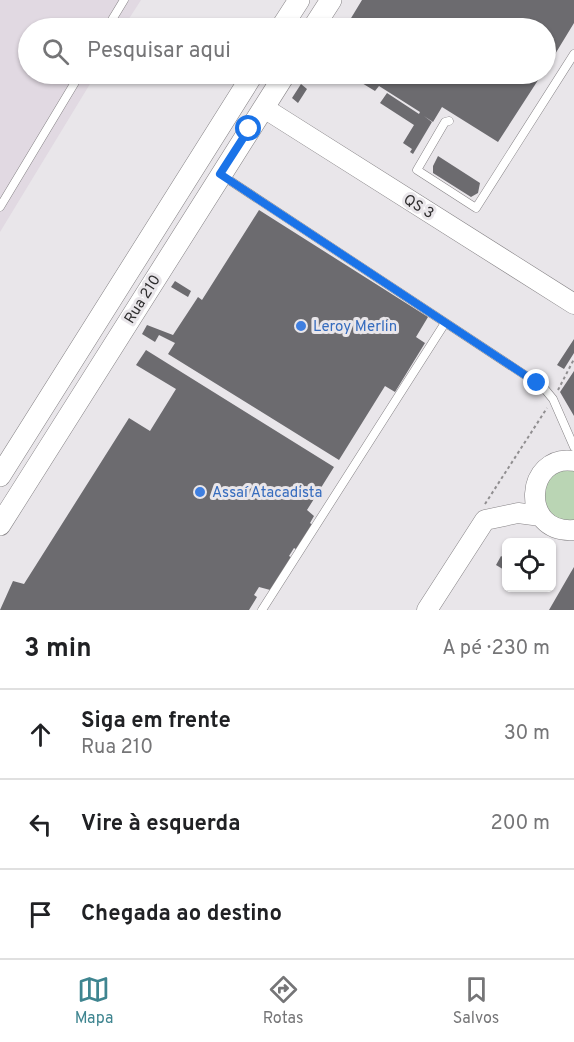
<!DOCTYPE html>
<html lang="pt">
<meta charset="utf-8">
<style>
body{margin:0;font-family:Overpass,sans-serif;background:#f6f6f6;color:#202124}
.controls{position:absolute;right:18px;bottom:18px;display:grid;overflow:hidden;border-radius:9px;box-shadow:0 2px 4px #0004}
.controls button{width:54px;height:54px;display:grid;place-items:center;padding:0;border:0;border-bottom:2px solid #e0e0e0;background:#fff;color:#202124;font:30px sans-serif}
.stop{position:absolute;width:18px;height:18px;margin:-14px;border:4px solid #1a73e8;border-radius:50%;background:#fff}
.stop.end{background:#1a73e8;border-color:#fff;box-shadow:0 2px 6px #0008}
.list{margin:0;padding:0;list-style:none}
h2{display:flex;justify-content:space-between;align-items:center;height:78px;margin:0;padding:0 24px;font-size:26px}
h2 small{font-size:20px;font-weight:400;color:#757577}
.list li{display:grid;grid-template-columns:39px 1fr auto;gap:18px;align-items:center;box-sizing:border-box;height:90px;padding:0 24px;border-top:2px solid #e0e0e0}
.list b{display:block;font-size:22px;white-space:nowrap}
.list p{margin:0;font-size:20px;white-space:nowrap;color:#757577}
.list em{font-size:20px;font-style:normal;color:#757577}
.icon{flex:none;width:33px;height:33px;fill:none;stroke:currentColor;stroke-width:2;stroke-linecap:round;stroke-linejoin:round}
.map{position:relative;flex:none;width:574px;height:610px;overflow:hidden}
.search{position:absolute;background:#fff;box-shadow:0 2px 4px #0004;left:18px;right:18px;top:18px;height:66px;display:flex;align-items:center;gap:15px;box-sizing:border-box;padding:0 21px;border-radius:33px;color:#757577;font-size:22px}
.sheet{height:348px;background:#fff}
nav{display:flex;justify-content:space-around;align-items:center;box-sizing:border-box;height:84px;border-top:2px solid #e0e0e0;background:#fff;font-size:16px;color:#757577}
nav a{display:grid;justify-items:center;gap:3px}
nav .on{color:#3f8590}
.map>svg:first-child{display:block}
.built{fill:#e1d9e2}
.green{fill:#bad5b4}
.building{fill:#6c6b6f}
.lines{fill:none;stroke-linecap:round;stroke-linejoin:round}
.service-casing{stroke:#858285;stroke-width:9}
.tertiary-casing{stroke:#858285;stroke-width:21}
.secondary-casing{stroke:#858285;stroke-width:22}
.path{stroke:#908e90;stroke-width:2;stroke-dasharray:3 3;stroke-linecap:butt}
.service{stroke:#fff;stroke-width:8}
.tertiary{stroke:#fff;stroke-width:20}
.secondary{stroke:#fff;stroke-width:21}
.route{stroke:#1a73e8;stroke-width:8}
.shop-dot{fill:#3f7fe0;stroke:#e9e6ea;stroke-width:2}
.labels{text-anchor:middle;stroke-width:6;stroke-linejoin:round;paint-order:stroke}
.street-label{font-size:15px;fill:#2f2e2f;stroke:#e9e6ea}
.shop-label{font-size:15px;fill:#366cbe;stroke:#e9e6ea;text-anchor:start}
</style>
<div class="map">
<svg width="574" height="610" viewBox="0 0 574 610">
<rect width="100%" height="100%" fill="#e9e6ea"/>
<path class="built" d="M 0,0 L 141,0 L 123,28 L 28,28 L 28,74 L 96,74 L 0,232 Z"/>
<path class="green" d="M 574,470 L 574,521 L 554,522 L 536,486 L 547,472 Z"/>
<path class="building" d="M 362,0 L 574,0 L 574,23 L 546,69 L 546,28 L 345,28 Z
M 347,74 L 542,74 L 498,142 L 442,107 L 433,122 L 424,116 L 432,122 L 413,154 L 410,152 L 412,149 L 403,143 L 414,125 L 380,103 L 387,93 L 419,114 L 420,112 L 379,86 L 375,91 Z
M 301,84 L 307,89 L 298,103 L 292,98 Z
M 438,156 L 480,183 L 478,193 L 471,197 L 433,173 L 433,166 Z
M 259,210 L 428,317 L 416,337 L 425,343 L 395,392 L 385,386 L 339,460 L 168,354 L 175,343 L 159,335 L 155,342 L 142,334 L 147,325 L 173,335 L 198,297 L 202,300 Z
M 175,281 L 191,291 L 188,297 L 171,287 Z
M 574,339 L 574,353 L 564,369 L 557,365 Z
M 146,350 L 334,467 L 307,510 L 314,516 L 310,523 L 314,526 L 299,551 L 294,548 L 289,556 L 294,559 L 274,591 L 259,587 L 254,595 L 257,597 L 249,610 L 0,610 L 13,581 L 24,584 L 129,418 L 150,431 L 176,389 L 136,365 Z
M 574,371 L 574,416 L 560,392 Z
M 501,556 L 506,559 L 506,571 L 496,565 Z
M 574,567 L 574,610 L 549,610 L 571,572 Z"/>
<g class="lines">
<defs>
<path id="service" d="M 107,28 L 124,0
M 449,121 L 445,122 L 417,170 L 476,208 L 574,54
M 223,176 L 543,387 L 553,399 L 574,447
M 0,207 L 80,74
M 262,610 L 445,323"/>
<path id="tertiary" d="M 264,108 L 574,304
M 574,461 C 525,453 519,534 574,530
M 427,610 L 485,520 L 518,513 L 541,516"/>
<path id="secondary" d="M 281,28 L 299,0
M 313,28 L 331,0
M 0,476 L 253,74
M 0,525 L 285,74"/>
</defs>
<use href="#service" class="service-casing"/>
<use href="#tertiary" class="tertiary-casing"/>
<use href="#secondary" class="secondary-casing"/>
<path class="path" d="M 558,390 L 574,359
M 485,504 L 547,408"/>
<use href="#service" class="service"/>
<use href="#tertiary" class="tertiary"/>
<use href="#secondary" class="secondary"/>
</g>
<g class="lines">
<path class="route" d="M 249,129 L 220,174 L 537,383"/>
</g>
<g class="shop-dot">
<circle cx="301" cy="326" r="6"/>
<circle cx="200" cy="492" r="6"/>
</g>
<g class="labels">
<g class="street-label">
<text transform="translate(419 206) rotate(32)" y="5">QS 3</text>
<text transform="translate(142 299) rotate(-58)" y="5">Rua 210</text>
</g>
<g class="shop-label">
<text x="313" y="331">Leroy Merlin</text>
<text x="212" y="497">Assaí Atacadista</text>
</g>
</g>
</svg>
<div class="controls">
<button><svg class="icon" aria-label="locate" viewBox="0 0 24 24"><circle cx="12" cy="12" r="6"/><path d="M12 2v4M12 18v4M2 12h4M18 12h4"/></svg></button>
</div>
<div class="stop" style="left:249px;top:129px"></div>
<div class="stop end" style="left:537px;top:383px"></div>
<div class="search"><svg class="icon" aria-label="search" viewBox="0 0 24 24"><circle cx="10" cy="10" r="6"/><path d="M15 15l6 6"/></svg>Pesquisar aqui</div>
</div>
<section class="sheet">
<h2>3 min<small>A pé · 230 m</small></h2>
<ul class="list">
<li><svg class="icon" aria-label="ahead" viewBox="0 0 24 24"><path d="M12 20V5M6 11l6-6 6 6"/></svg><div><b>Siga em frente</b><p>Rua 210</p></div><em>30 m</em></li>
<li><svg class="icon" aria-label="left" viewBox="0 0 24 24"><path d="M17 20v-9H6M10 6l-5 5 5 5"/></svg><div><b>Vire à esquerda</b></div><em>200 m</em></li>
<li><svg class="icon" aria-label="arrive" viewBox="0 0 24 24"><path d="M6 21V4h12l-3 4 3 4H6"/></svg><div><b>Chegada ao destino</b></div></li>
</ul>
</section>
<nav>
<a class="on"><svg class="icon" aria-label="map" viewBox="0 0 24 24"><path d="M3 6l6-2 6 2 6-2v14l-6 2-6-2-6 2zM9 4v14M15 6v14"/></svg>Mapa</a>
<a><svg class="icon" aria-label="directions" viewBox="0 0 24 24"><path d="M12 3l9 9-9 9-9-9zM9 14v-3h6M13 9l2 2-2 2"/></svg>Rotas</a>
<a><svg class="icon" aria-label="saved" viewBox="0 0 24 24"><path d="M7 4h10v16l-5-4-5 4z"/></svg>Salvos</a>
</nav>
